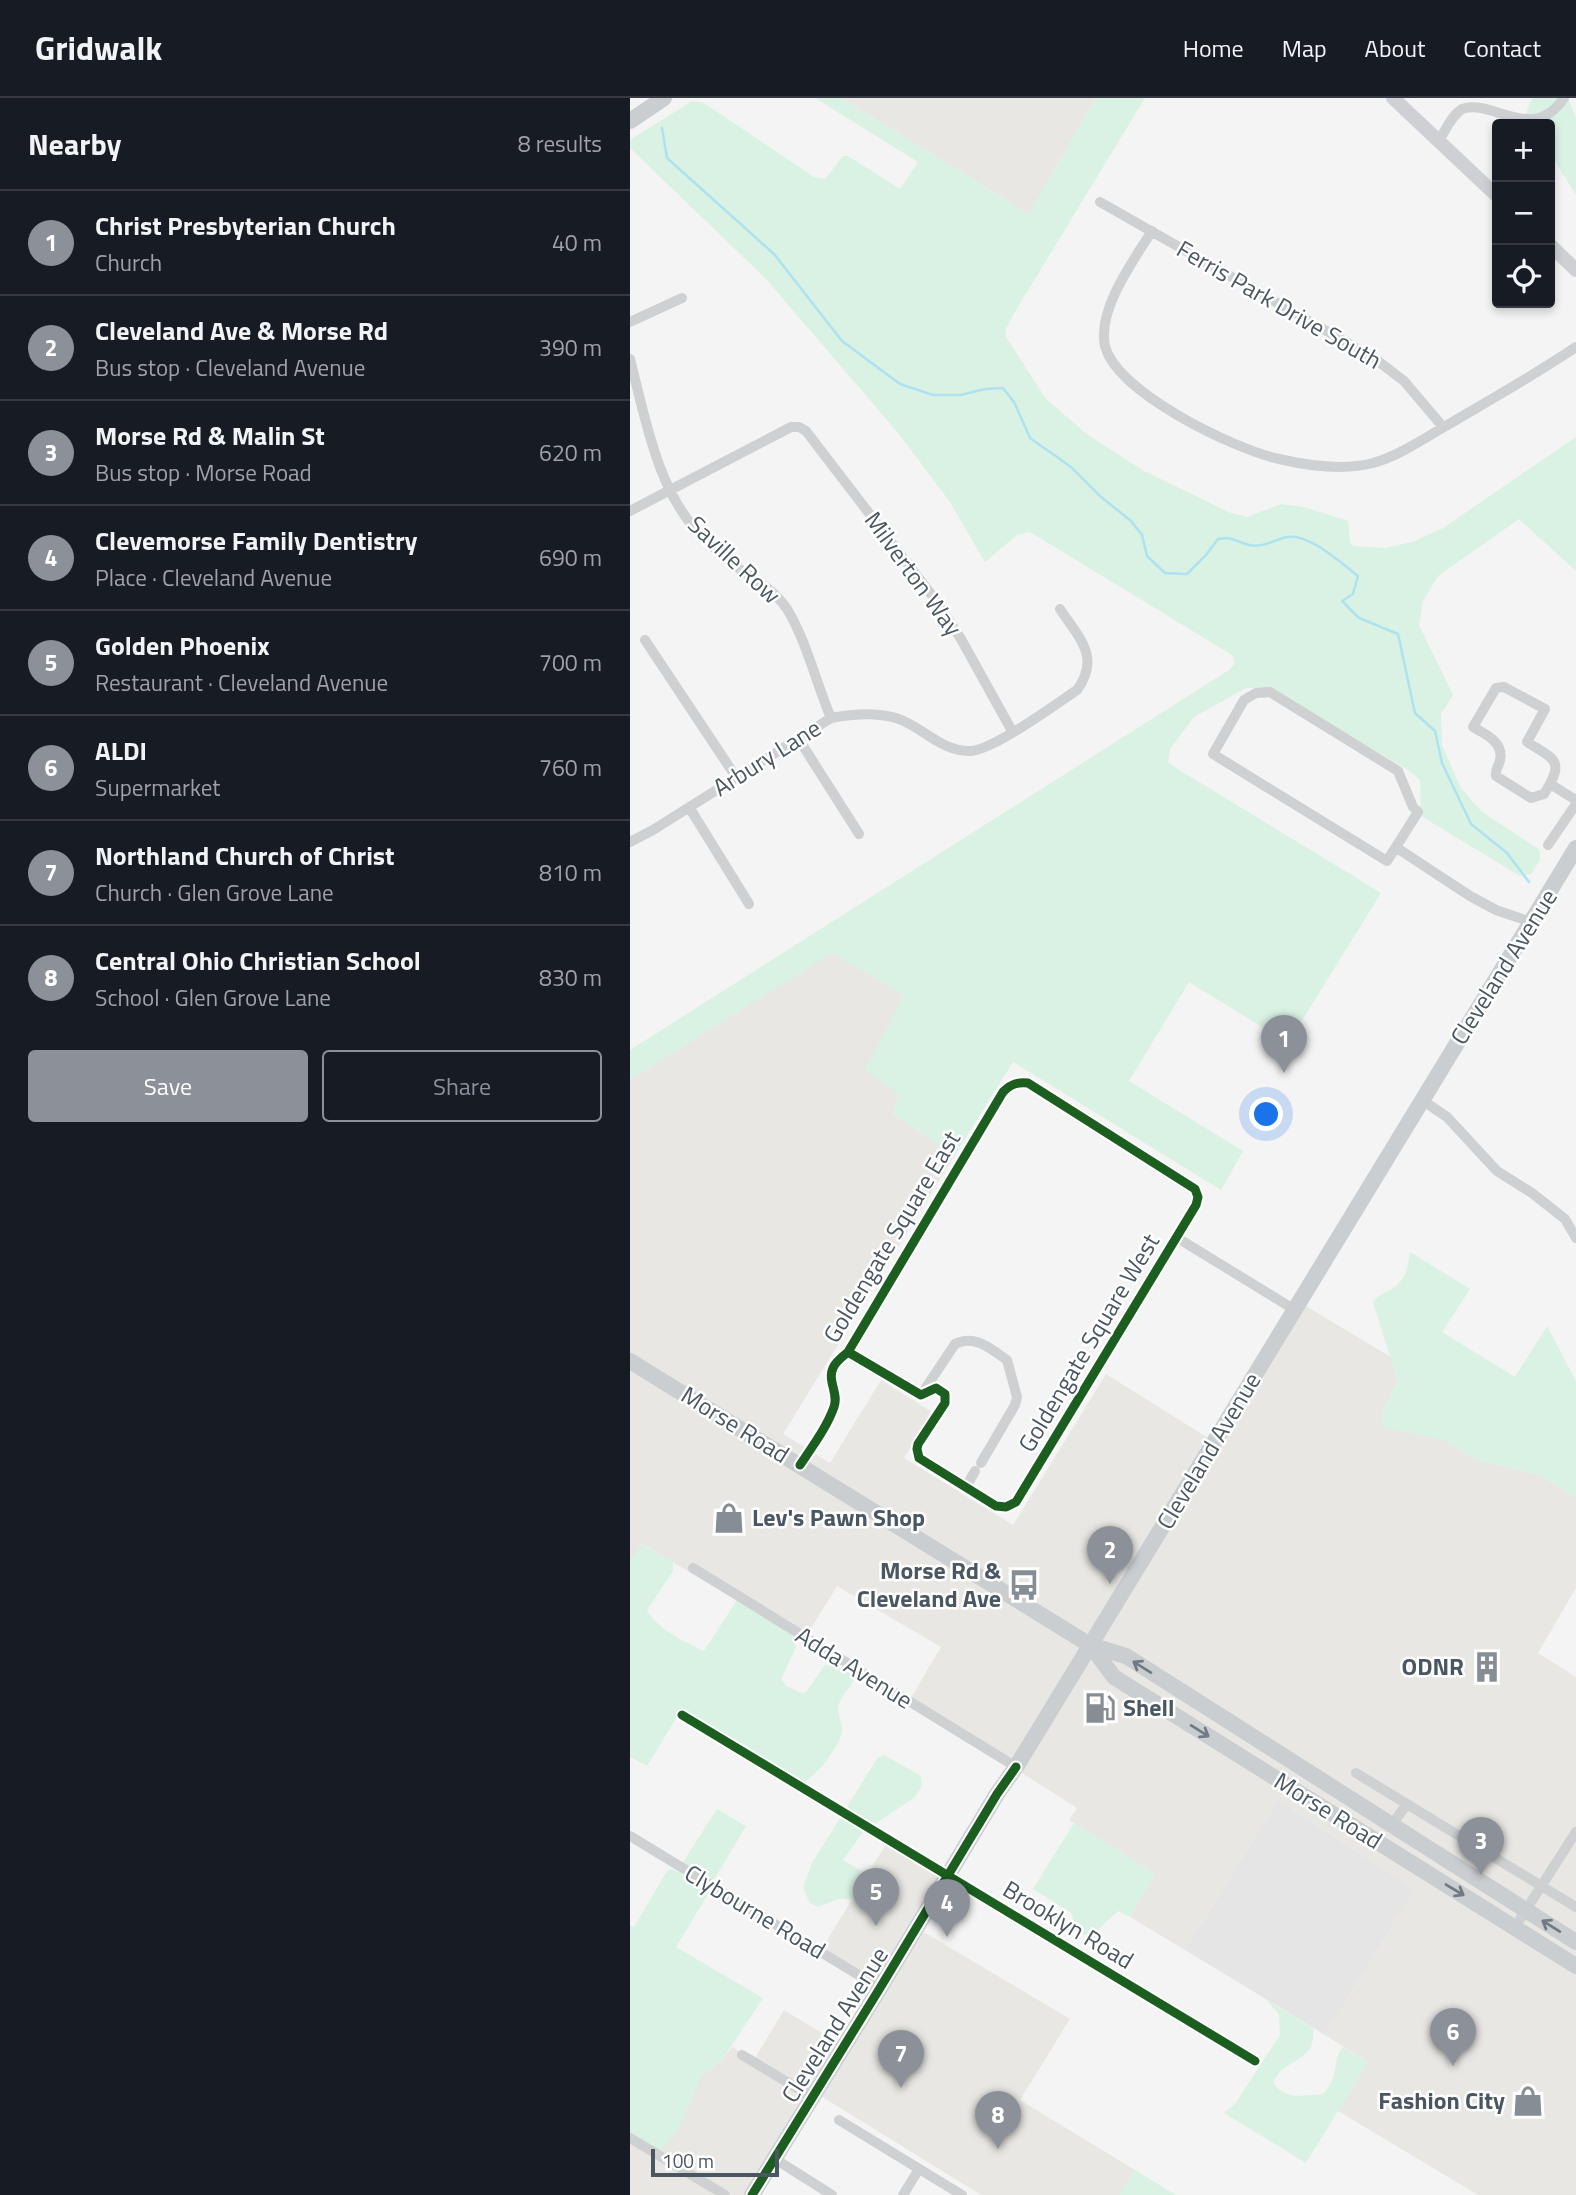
<!DOCTYPE html>
<meta charset="utf-8">
<style>
body{margin:0;font-family:"Titillium Web",sans-serif;background:#20242c;color:#f1f3f6}
.controls{position:absolute;right:21px;top:21px;display:grid;overflow:hidden;border-radius:7px;box-shadow:0 4px 10px #0003}
.controls button{width:63px;height:63px;display:grid;place-items:center;padding:0;border:0;border-bottom:2px solid #363941;background:#171b24;color:#f1f3f6;font:35px sans-serif}
.scale{position:absolute;left:21px;bottom:18px;width:128px;box-sizing:border-box;padding-left:7px;border:4px solid #4a5661;border-top:0;font-size:19px;line-height:24px;white-space:nowrap;color:#4a5661;-webkit-text-stroke:5px #fff;paint-order:stroke}
.you{position:absolute;left:637px;top:1017px;width:24px;height:24px;margin:-18px;border:5px solid #fff;border-radius:50%;background:#1a73e8;box-shadow:0 0 0 10px #1a73e833}
.badge{display:grid;place-items:center;width:46px;height:46px;border-radius:50%;background:#8c9099;color:#fff;font-size:23px;font-weight:700}
.pin{position:absolute;translate:-50% -58px;filter:drop-shadow(0 2px 4px #0008)}
.pin::after{content:'';position:absolute;top:37px;width:24px;height:21px;background:inherit;clip-path:polygon(0 0,100% 0,50% 100%)}
.list{margin:0;padding:0;list-style:none}
h2{display:flex;justify-content:space-between;align-items:center;height:91px;margin:0;padding:0 28px;font-size:30px}
h2 small{font-size:23px;font-weight:400;color:#9ea1a6}
.list li{display:grid;grid-template-columns:46px 1fr auto;gap:21px;align-items:center;box-sizing:border-box;height:105px;padding:0 28px;border-top:2px solid #363941}
.list b{display:block;font-size:26px;white-space:nowrap}
.list p{margin:0;font-size:23px;white-space:nowrap;color:#9ea1a6}
.list em{font-size:23px;font-style:normal;color:#9ea1a6}
.actions{display:flex;gap:14px;padding:21px 28px}
.actions a{flex:1;padding:16px 0;border:2px solid #8c9099;border-radius:7px;text-align:center;font-size:24px;color:#8c9099}
.actions .main{background:#8c9099;color:#fff}
.icon{flex:none;width:38px;height:38px;fill:none;stroke:currentColor;stroke-width:2;stroke-linecap:round;stroke-linejoin:round}
.map{position:relative;flex:none;width:946px;height:2097px;overflow:hidden}
header{display:flex;align-items:center;gap:42px;box-sizing:border-box;height:98px;padding:0 35px;background:#171b24;border-bottom:2px solid #363941}
header strong{font-size:33px}
nav{display:flex;gap:38px;margin-inline-start:auto;font-size:24px}
main{display:flex}
aside{flex:1;background:#171b24}
.map>svg:first-child{display:block}
.commercial{fill:#e8e7e3}
.education{fill:#e6e5e6}
.green{fill:#d9f2e3}
.lines{fill:none;stroke-linecap:round;stroke-linejoin:round}
.stream{stroke:#aee2f0;stroke-width:2.5}
.street{stroke:#ced0d2;stroke-width:10}
.secondary{stroke:#ced0d4;stroke-width:14}
.primary{stroke:#caced1;stroke-width:16}
.cycleway-casing{stroke:#fff;stroke-width:13}
.cycleway{stroke:#1b5e20;stroke-width:9}
.oneway{stroke:#707a83}
.labels{text-anchor:middle;stroke-width:5;stroke-linejoin:round;paint-order:stroke}
.street-label{font-size:24px;fill:#4a5661;stroke:#fff}
.poi-label{font-size:24px;font-weight:bold;fill:#4a5661;stroke:#fff;text-anchor:end}
</style>
<header>
<strong>Gridwalk</strong>
<nav><a>Home</a><a>Map</a><a>About</a><a>Contact</a></nav>
</header>
<main>
<aside>
<h2>Nearby<small>8 results</small></h2>
<ul class="list">
<li><span class="badge">1</span><div><b>Christ Presbyterian Church</b><p>Church</p></div><em>40 m</em></li>
<li><span class="badge">2</span><div><b>Cleveland Ave &amp; Morse Rd</b><p>Bus stop · Cleveland Avenue</p></div><em>390 m</em></li>
<li><span class="badge">3</span><div><b>Morse Rd &amp; Malin St</b><p>Bus stop · Morse Road</p></div><em>620 m</em></li>
<li><span class="badge">4</span><div><b>Clevemorse Family Dentistry</b><p>Place · Cleveland Avenue</p></div><em>690 m</em></li>
<li><span class="badge">5</span><div><b>Golden Phoenix</b><p>Restaurant · Cleveland Avenue</p></div><em>700 m</em></li>
<li><span class="badge">6</span><div><b>ALDI</b><p>Supermarket</p></div><em>760 m</em></li>
<li><span class="badge">7</span><div><b>Northland Church of Christ</b><p>Church · Glen Grove Lane</p></div><em>810 m</em></li>
<li><span class="badge">8</span><div><b>Central Ohio Christian School</b><p>School · Glen Grove Lane</p></div><em>830 m</em></li>
</ul>
<div class="actions"><a class="main">Save</a><a>Share</a></div>
</aside>
<div class="map">
<svg width="946" height="2097" viewBox="0 0 946 2097">
<rect width="100%" height="100%" fill="#f4f4f4"/>
<path class="commercial" d="M 211,0 L 466,0 L 399,116 Z
M 202,854 L 274,897 L 269,996 L 263,1016 L 325,1057 L 153,1336 L 200,1365 L 251,1282 L 302,1314 L 274,1360 L 383,1427 L 476,1276 L 583,1343 L 669,1204 L 761,1259 L 768,1283 L 752,1315 L 814,1342 L 847,1362 L 907,1376 L 946,1399 L 946,1490 L 908,1555 L 946,1579 L 946,2097 L 848,2097 L 708,2013 L 738,1964 L 695,1937 L 785,1791 L 648,1702 L 555,1852 L 500,1819 L 525,1776 L 439,1722 L 447,1710 L 279,1603 L 311,1549 L 207,1488 L 174,1542 L 12,1446 L 0,1464 L 0,982 Z
M 258,1743 L 319,1778 L 287,1830 L 440,1921 L 390,2002 L 505,2072 L 490,2097 L 351,2097 L 186,1995 L 123,2097 L 0,2097 L 0,2036 L 68,1983 L 72,1977 L 92,1962 L 102,1949 L 124,1962 L 154,1912 L 212,1947 L 248,1887 L 191,1852 Z"/>
<path class="education" d="M 648,1702 L 785,1791 L 695,1937 L 555,1852 Z"/>
<path class="green" d="M 185,0 L 211,0 L 399,116 L 466,0 L 515,0 L 383,217 L 376,231 L 376,239 L 416,301 L 458,337 L 514,373 L 601,415 L 617,419 L 651,406 L 674,409 L 718,423 L 720,445 L 724,448 L 755,450 L 782,444 L 813,430 L 946,339 L 946,473 L 889,421 L 808,478 L 793,503 L 789,527 L 823,597 L 811,616 L 812,647 L 831,690 L 852,714 L 910,752 L 910,762 L 901,776 L 890,778 L 791,718 L 790,682 L 778,672 L 637,590 L 616,590 L 564,619 L 540,651 L 538,665 L 751,795 L 658,945 L 559,884 L 499,983 L 613,1053 L 591,1092 L 383,964 L 325,1057 L 263,1016 L 269,996 L 235,972 L 274,897 L 202,855 L 0,982 L 0,952 L 599,572 L 605,565 L 602,557 L 400,434 L 387,437 L 355,464 L 320,404 L 269,336 L 136,181 L 0,50 L 0,42 L 62,3 L 74,5 L 184,79 L 195,81 L 213,58 L 218,58 L 270,91 L 288,64 Z
M 903,0 L 938,0 L 946,20 L 946,97 L 920,55 L 920,26 L 899,26 C 894,17 898,8 903,0 Z
M 780,1154 L 840,1191 L 812,1234 L 885,1279 L 917,1228 L 946,1283 L 946,1399 L 907,1376 L 847,1362 L 814,1342 L 751,1329 L 752,1315 L 768,1283 L 743,1205 C 748,1196 753,1196 762,1191 C 776,1182 778,1169 780,1154 Z
M 11,1446 L 43,1464 L 43,1473 L 17,1512 C 25,1530 57,1545 74,1553 L 107,1502 L 164,1536 L 166,1549 L 151,1581 L 156,1588 L 172,1595 L 176,1594 L 195,1567 L 203,1566 L 225,1577 C 223,1589 212,1595 209,1606 C 206,1616 213,1625 212,1634 C 210,1647 184,1683 171,1685 L 51,1612 L 17,1668 L 0,1659 L 0,1464 Z
M 254,1657 L 291,1678 L 292,1688 L 285,1699 L 233,1734 L 213,1762 L 237,1776 L 222,1801 L 208,1801 L 188,1809 L 180,1805 L 173,1790 L 182,1765 L 248,1659 Z
M 87,1711 L 116,1728 L 82,1785 L 51,1767 Z
M 444,1725 L 525,1776 L 500,1819 L 488,1813 L 462,1837 L 453,1837 L 445,1827 L 441,1815 L 403,1791 Z
M 42,1771 L 81,1791 L 46,1849 L 133,1900 L 92,1962 L 72,1977 L 48,2031 L 32,2052 L 24,2050 L 0,2036 L 0,1827 L 4,1829 L 37,1773 Z
M 635,1901 L 683,1930 C 687,1966 654,1958 643,1985 C 656,2003 674,1997 693,1996 C 710,1978 702,1962 713,1949 L 738,1964 L 676,2065 L 594,2015 L 605,2006 L 650,1937 L 649,1916 Z
M 505,2072 L 546,2097 L 490,2097 Z"/>
<g class="lines">
<path class="stream" d="M 32,30 L 37,60 L 144,156 L 212,243 L 270,286 L 303,297 L 331,297 L 355,291 L 373,290 L 384,304 L 400,340 L 441,369 L 470,398 L 501,423 L 512,437 L 517,458 L 535,475 L 557,476 L 576,457 L 588,441 C 603,438 606,444 619,447 C 633,450 644,442 657,439 C 679,435 711,465 728,478 L 723,496 L 712,503 L 729,520 L 768,536 L 785,615 L 805,633 L 812,665 L 841,726 L 877,755 L 899,784"/>
<path class="street" d="M 809,43 C 815,33 821,18 832,11 C 864,0 902,47 934,0
M 470,104 L 744,260 L 774,283 L 813,329
M 522,133 C 503,163 467,212 475,248 C 487,295 604,351 649,361 C 679,368 713,373 743,365 C 768,358 792,342 814,329 C 858,303 903,278 946,249
M 0,224 L 52,200
M 0,261 C 15,319 28,396 72,438 C 82,448 93,459 104,467 C 123,481 143,490 157,511 C 177,544 186,585 201,620
M 0,413 L 161,329 L 169,329 L 176,333 L 304,500 L 331,541 L 382,633
M 15,542 L 106,679
M 874,589 L 915,611 L 897,644 C 926,662 935,663 914,696 L 901,700 L 866,678 C 865,670 869,669 870,662 C 874,644 855,636 843,629 L 866,590 Z
M 640,594 L 768,673 L 783,709 L 788,714 L 757,763 L 583,656 L 614,602 L 626,595 Z
M 168,640 L 229,736
M 920,686 L 946,702
M 59,709 L 119,806
M 0,744 L 23,732 L 201,620 C 222,616 245,614 266,620 C 292,628 310,653 339,653 C 361,654 426,606 447,592 C 471,559 449,540 430,511
M 918,747 L 946,706
M 767,750 L 840,798 L 866,812 L 901,824
M 792,1002 L 817,1019 L 867,1073 L 902,1095 L 935,1121 L 946,1140
M 546,1139 L 665,1212
M 293,1294 L 325,1246 C 345,1236 361,1251 377,1262 L 387,1299 L 385,1307 L 351,1365
M 170,1367 C 182,1349 197,1329 204,1309 C 209,1295 197,1283 203,1270 C 205,1264 213,1258 218,1254 L 373,994 C 381,986 387,984 398,985 L 565,1091 L 568,1099 L 566,1107 L 386,1404 L 376,1409 L 366,1408 L 289,1360 L 287,1351 L 288,1346 L 315,1305 L 315,1296 L 306,1290 L 291,1297 L 218,1254
M 336,1389 L 345,1373
M 63,1470 L 386,1669
M 52,1617 L 625,1963
M 726,1675 L 946,1809
M 761,1728 L 777,1706
M 0,1738 L 250,1890
M 885,1829 L 946,1734
M 112,1957 L 182,1999
M 209,2022 L 332,2097
M 0,2040 L 95,2097
M 145,2061 L 202,2097
M 273,2097 L 289,2071"/>
<path class="secondary" d="M 763,0 L 867,98
M 920,147 L 946,172"/>
<path class="primary" d="M 0,23 L 34,0
M 0,1263 L 460,1547 L 496,1558 L 946,1844
M 460,1547 L 484,1579 L 946,1868
M 122,2097 L 250,1890 L 367,1696 L 386,1669 L 946,750"/>
<defs>
<path id="cycleway" d="M 170,1367 C 182,1349 197,1329 204,1309 C 209,1295 197,1283 203,1270 C 205,1264 213,1258 218,1254 L 373,994 C 381,986 387,984 398,985 L 565,1091 L 568,1099 L 566,1107 L 386,1404 L 376,1409 L 366,1408 L 289,1360 L 287,1351 L 288,1346 L 315,1305 L 315,1296 L 306,1290 L 291,1297 L 218,1254
M 52,1617 L 625,1963
M 122,2097 L 250,1890 L 367,1696 L 386,1669"/>
</defs>
<use href="#cycleway" class="cycleway-casing"/>
<use href="#cycleway" class="cycleway"/>
</g>
<defs><path id="oneway-shaft" d="M-6 0H5M1.5-3L5.5 0L1.5 3" fill="none" stroke-width="1.6" stroke-linecap="round" stroke-linejoin="round" transform="scale(1.75)"/></defs>
<g class="oneway">
<use href="#oneway-shaft" transform="translate(512 1569) rotate(-148)"/>
<use href="#oneway-shaft" transform="translate(570 1633) rotate(32)"/>
<use href="#oneway-shaft" transform="translate(825 1792) rotate(31)"/>
<use href="#oneway-shaft" transform="translate(921 1828) rotate(-148)"/>
</g>
<defs>
<symbol id="shop-bare" viewBox="-9 -9 18 18"><path d="M-5-2.5h2.3a2.7 3.5 0 0 1 5.4 0H5L5.5 6h-11ZM-1.5-2.5h3a1.5 2.3 0 0 0-3 0Z" fill="#868d94" stroke="#fff" stroke-width="2.5" paint-order="stroke"/></symbol>
<symbol id="bus-bare" viewBox="-9 -9 18 18"><path d="M-5-6H5V4H4V6H2V4H-2V6H-4V4H-5ZM-3.5-4V0h7V-4ZM-3.5 1.2v1.5H-2V1.2ZM2 1.2v1.5H3.5V1.2Z" fill="#868d94" stroke="#fff" stroke-width="2.5" paint-order="stroke"/></symbol>
<symbol id="building-bare" viewBox="-9 -9 18 18"><path d="M-4-6H4V6H1V3H-1V6H-4ZM-2.5-4.3h1.7v1.8h-1.7ZM.8-4.3h1.7v1.8H.8ZM-2.5-1h1.7V.8h-1.7ZM.8-1h1.7V.8H.8Z" fill="#868d94" stroke="#fff" stroke-width="2.5" paint-order="stroke"/></symbol>
<symbol id="fuel-bare" viewBox="-9 -9 18 18"><path d="M-5.5-6h7V0h2V4h1.3V-2.5L3-4.5l.8-.8L6-3V5H2.5V1h-1V6h-7ZM-4.2-4.7v3.2H.2V-4.7Z" fill="#868d94" stroke="#fff" stroke-width="2.5" paint-order="stroke"/></symbol>
</defs>
<g fill-rule="evenodd">
<use href="#shop-bare" x="77" y="1398" width="44" height="44"/>
<use href="#bus-bare" x="372" y="1465" width="44" height="44"/>
<use href="#building-bare" x="835" y="1547" width="44" height="44"/>
<use href="#fuel-bare" x="448" y="1588" width="44" height="44"/>
<use href="#shop-bare" x="876" y="1981" width="44" height="44"/>
</g>
<g class="labels">
<g class="street-label">
<text transform="translate(649 207) rotate(30)" y="8">Ferris Park Drive South</text>
<text transform="translate(104 462) rotate(43)" y="8">Saville Row</text>
<text transform="translate(283 476) rotate(54)" y="8">Milverton Way</text>
<text transform="translate(137 660) rotate(-32)" y="8">Arbury Lane</text>
<text transform="translate(874 869) rotate(-58)" y="8">Cleveland Avenue</text>
<text transform="translate(262 1139) rotate(-59)" y="8">Goldengate Square East</text>
<text transform="translate(459 1245) rotate(-59)" y="8">Goldengate Square West</text>
<text transform="translate(105 1327) rotate(32)" y="8">Morse Road</text>
<text transform="translate(579 1353) rotate(-59)" y="8">Cleveland Avenue</text>
<text transform="translate(224 1570) rotate(32)" y="8">Adda Avenue</text>
<text transform="translate(698 1713) rotate(32)" y="8">Morse Road</text>
<text transform="translate(125 1814) rotate(31)" y="8">Clybourne Road</text>
<text transform="translate(438 1827) rotate(31)" y="8">Brooklyn Road</text>
<text transform="translate(205 1927) rotate(-58)" y="8">Cleveland Avenue</text>
</g>
<g class="poi-label">
<text x="122" y="1428" text-anchor="start">Lev's Pawn Shop</text>
<text x="371" y="1481">Morse Rd &amp;<tspan x="371" dy="28">Cleveland Ave</tspan></text>
<text x="834" y="1577">ODNR</text>
<text x="493" y="1618" text-anchor="start">Shell</text>
<text x="875" y="2011">Fashion City</text>
</g>
</g>
</svg>
<div class="controls">
<button>+</button>
<button>−</button>
<button><svg class="icon" aria-label="locate" viewBox="0 0 24 24"><circle cx="12" cy="12" r="6"/><path d="M12 2v4M12 18v4M2 12h4M18 12h4"/></svg></button>
</div>
<div class="scale">100 m</div>
<div class="you"></div>
<div class="pin badge" style="left:654px;top:975px">1</div>
<div class="pin badge" style="left:480px;top:1486px">2</div>
<div class="pin badge" style="left:851px;top:1777px">3</div>
<div class="pin badge" style="left:317px;top:1839px">4</div>
<div class="pin badge" style="left:246px;top:1828px">5</div>
<div class="pin badge" style="left:823px;top:1968px">6</div>
<div class="pin badge" style="left:271px;top:1990px">7</div>
<div class="pin badge" style="left:368px;top:2051px">8</div>
</div>
</main>
